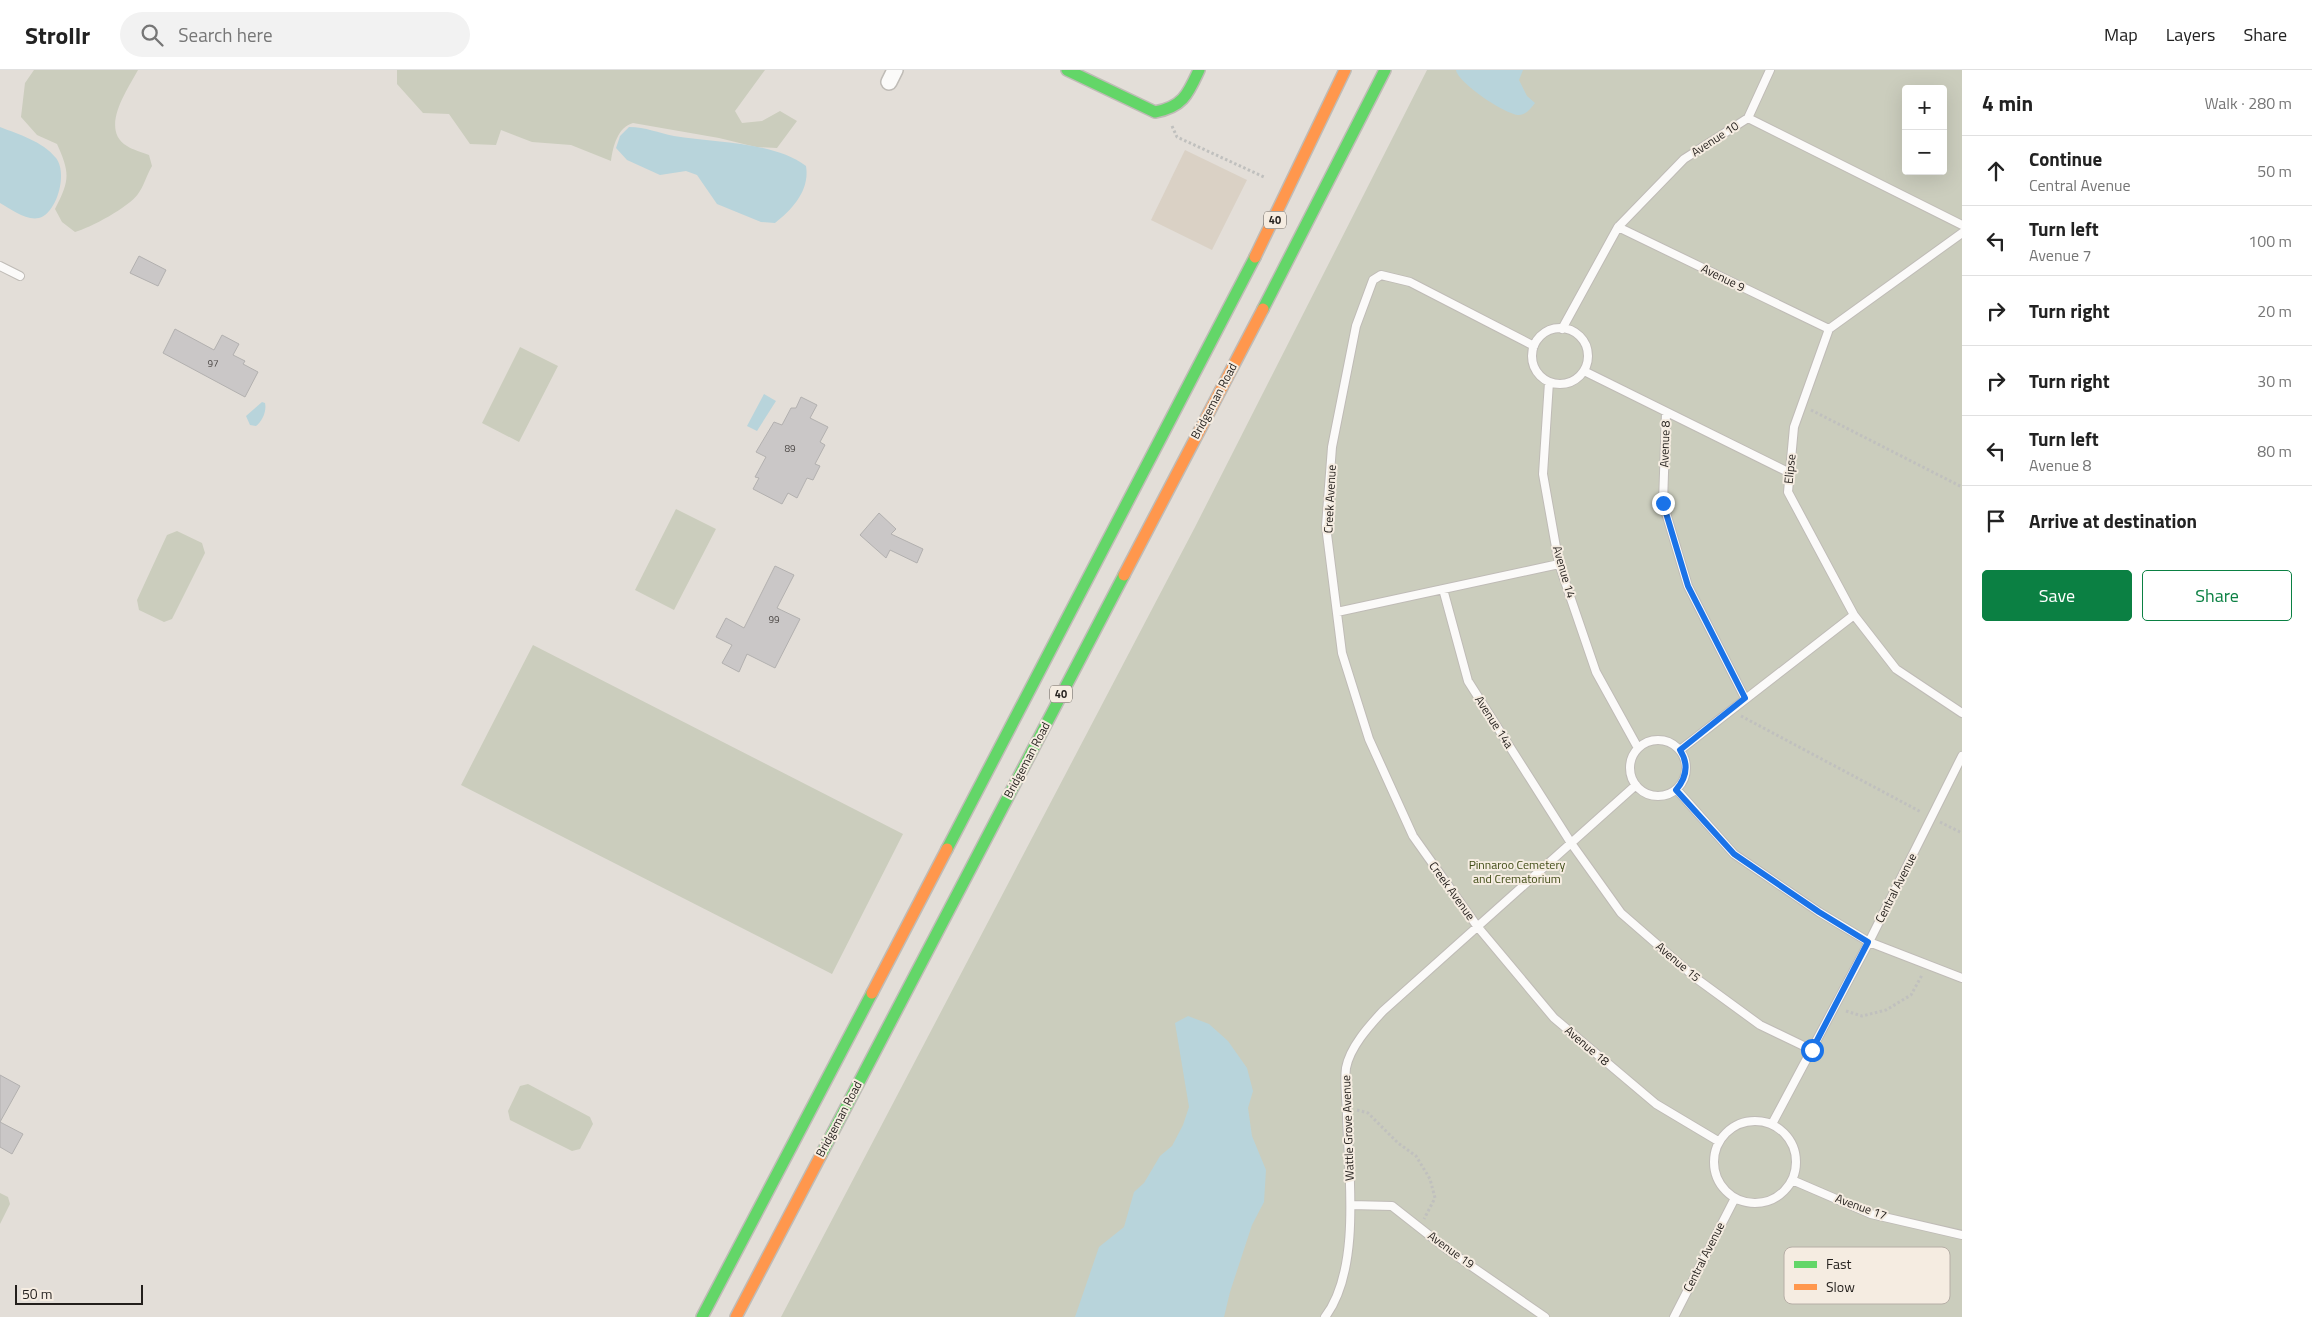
<!DOCTYPE html>
<meta charset="utf-8">
<style>
body{margin:0;font-family:"Titillium Web",sans-serif;background:#f2f2f2;color:#222}
.controls{position:absolute;right:15px;top:15px;display:grid;overflow:hidden;border-radius:5px;box-shadow:0 5px 20px #0002}
.controls button{width:45px;height:45px;display:grid;place-items:center;padding:0;border:0;border-bottom:1px solid #e0e0e0;background:#fff;color:#222;font:25px sans-serif}
.scale{position:absolute;left:15px;bottom:12px;width:128px;box-sizing:border-box;padding-left:5px;border:2px solid #231f1c;border-top:0;font-size:14px;line-height:18px;white-space:nowrap;color:#231f1c;-webkit-text-stroke:4px #f5ece1;paint-order:stroke}
.stop{position:absolute;width:15px;height:15px;margin:-11px;border:4px solid #1a73e8;border-radius:50%;background:#fff}
.stop.end{background:#1a73e8;border-color:#fff;box-shadow:0 1px 5px #0008}
.list{margin:0;padding:0;list-style:none}
h2{display:flex;justify-content:space-between;align-items:center;height:65px;margin:0;padding:0 20px;font-size:21px}
h2 small{font-size:16px;font-weight:400;color:#767676}
.list li{display:grid;grid-template-columns:32px 1fr auto;gap:15px;align-items:center;box-sizing:border-box;height:70px;padding:0 20px;border-top:1px solid #e0e0e0}
.list b{display:block;font-size:19px;white-space:nowrap}
.list p{margin:0;font-size:16px;white-space:nowrap;color:#767676}
.list em{font-size:16px;font-style:normal;color:#767676}
.actions{display:flex;gap:10px;padding:15px 20px}
.actions a{flex:1;padding:11px 0;border:1px solid #0b8043;border-radius:5px;text-align:center;font-size:18px;color:#0b8043}
.actions .main{background:#0b8043;color:#fff}
.icon{flex:none;width:28px;height:28px;fill:none;stroke:currentColor;stroke-width:2;stroke-linecap:round;stroke-linejoin:round}
.map{position:relative;flex:none;width:1962px;height:1247px;overflow:hidden}
header{display:flex;align-items:center;gap:30px;box-sizing:border-box;height:70px;padding:0 25px;background:#fff;border-bottom:1px solid #e0e0e0}
header strong{font-size:24px}
nav{display:flex;gap:28px;margin-inline-start:auto;font-size:18px}
.search{width:350px;height:45px;background:#f2f2f2;display:flex;align-items:center;gap:12px;box-sizing:border-box;padding:0 18px;border-radius:28px;color:#767676;font-size:19px}
main{display:flex}
aside{flex:1;background:#fff}
.map>svg:first-child{display:block}
.built{fill:#dad1c5}
.green{fill:#cbcdbd;fill-rule:evenodd}
.water{fill:#b8d4db}
.building{fill:#cac7c7;stroke:#b2b0af}
.lines{fill:none;stroke-linecap:round;stroke-linejoin:round}
.lane-casing{stroke:#bfbbb6;stroke-width:10}
.street-casing{stroke:#bfbbb6;stroke-width:18}
.fast-casing{stroke:#bfbbb6;stroke-width:14}
.slow-casing{stroke:#bfbbb6;stroke-width:14}
.path{stroke:#c0c0be;stroke-width:3;stroke-dasharray:2.5 2.5;stroke-linecap:butt}
.lane{stroke:#fbfaf9;stroke-width:8}
.street{stroke:#fbfaf9;stroke-width:15}
.fast{stroke:#63d668;stroke-width:11}
.slow{stroke:#ff974d;stroke-width:11}
.route{stroke:#1a73e8;stroke-width:6}
.labels{text-anchor:middle;stroke-width:4;stroke-linejoin:round;paint-order:stroke}
.number-label{font-size:10px;fill:#4e4a48}
.shield{fill:#f5ece1;stroke:#625c57;stroke-width:1}
.shield-label{font-size:11px;font-weight:bold;fill:#231f1c}
.street-label{font-size:12px;fill:#231f1c;stroke:#f5ece1}
.park-label{font-size:12px;fill:#404c16;stroke:#f5ece1}
.key{fill:#f5ece1;stroke:#b6aea6;stroke-width:1}
.key-label{font-size:14px;fill:#231f1c}
</style>
<header>
<strong>Strollr</strong>
<div class="search"><svg class="icon" aria-label="search" viewBox="0 0 24 24"><circle cx="10" cy="10" r="6"/><path d="M15 15l6 6"/></svg>Search here</div>
<nav><a>Map</a><a>Layers</a><a>Share</a></nav>
</header>
<main>
<div class="map">
<svg width="1962" height="1247" viewBox="0 0 1962 1247">
<rect width="100%" height="100%" fill="#e3ded8"/>
<path class="built" d="M 1185,80 L 1247,110 L 1212,180 L 1151,150 Z"/>
<path class="green" d="M 34,0 L 138,0 C 128,19 99,59 127,76 C 133,80 142,82 149,85 L 152,96 C 147,104 144,116 138,124 C 129,137 90,158 75,162 L 62,152 L 55,139 C 70,110 70,103 57,74 L 37,65 L 21,47 L 25,13 Z
M 397,0 L 765,0 L 735,41 L 742,53 L 762,51 L 780,41 L 797,51 L 777,78 L 756,77 L 719,68 L 633,53 C 618,57 613,76 611,91 L 571,75 L 532,72 L 501,60 L 496,75 L 470,74 L 449,44 L 423,43 L 397,14 Z
M 1427,0 L 1962,0 L 1962,1247 L 781,1247 L 1194,459 ZM 1906,19 L 1943,19 L 1943,101 L 1906,101 Z
M 520,277 L 558,296 L 519,372 L 482,353 Z
M 676,439 L 716,459 L 674,540 L 635,520 Z
M 177,461 L 202,473 L 205,483 L 172,549 L 164,552 L 139,540 L 137,530 L 167,465 Z
M 533,575 L 903,764 L 832,904 L 461,715 Z
M 528,1014 L 590,1047 L 593,1054 L 580,1079 L 572,1081 L 510,1050 L 508,1041 L 520,1016 Z
M 0,1123 L 8,1127 L 10,1134 L 0,1154 Z"/>
<path class="water" d="M 1456,0 L 1523,0 L 1519,10 L 1527,26 L 1535,33 C 1531,38 1526,45 1519,45 C 1506,45 1458,13 1456,0 Z
M 0,57 C 20,65 42,71 56,88 C 68,103 57,143 39,148 C 26,151 11,139 0,133 Z
M 629,57 C 646,57 658,63 674,66 C 714,73 773,71 806,96 C 810,120 793,139 775,153 L 761,152 L 717,134 L 697,105 L 686,101 L 660,105 L 627,90 L 616,78 L 620,66 Z
M 764,324 L 776,331 L 757,361 L 747,356 Z
M 262,332 L 265,333 C 267,341 262,352 256,356 L 250,355 L 246,346 Z
M 1188,946 L 1209,954 L 1228,971 L 1247,998 L 1253,1021 L 1248,1038 L 1252,1066 L 1266,1100 L 1264,1132 L 1252,1155 L 1230,1222 L 1224,1247 L 1075,1247 L 1099,1177 L 1124,1157 L 1134,1122 L 1144,1113 L 1160,1086 L 1172,1076 L 1183,1055 L 1189,1037 L 1175,953 Z"/>
<path class="building" d="M 139,186 L 166,200 L 158,216 L 130,203 Z
M 175,259 L 214,280 L 222,265 L 239,274 L 233,285 L 245,291 L 243,294 L 258,302 L 245,327 L 163,283 Z
M 801,327 L 817,335 L 810,348 L 828,357 L 820,372 L 825,375 L 815,394 L 820,396 L 813,410 L 807,408 L 797,428 L 788,423 L 782,434 L 753,419 L 759,408 L 755,407 L 766,387 L 756,382 L 774,352 L 782,355 L 791,338 L 796,338 Z
M 879,443 L 896,459 L 891,464 L 923,479 L 917,493 L 890,480 L 886,488 L 860,465 Z
M 775,496 L 794,505 L 777,538 L 800,549 L 775,598 L 747,584 L 739,602 L 722,593 L 732,575 L 716,567 L 726,548 L 744,558 Z
M 0,1005 L 20,1016 L 0,1052 Z
M 0,1052 L 23,1064 L 12,1084 L 0,1077 Z"/>
<g class="lines">
<defs>
<path id="lane" d="M 1748,48 L 1770,0
M 1618,157 L 1829,259
M 1962,163 L 1829,259 L 1794,357 L 1788,422 L 1854,545 L 1896,599 L 1962,643
M 0,196 L 20,206
M1532 286a28 28 0 1 1 56 0a28 28 0 1 1-56 0Z
M 1562,259 L 1618,157 L 1684,89 L 1748,48 L 1962,155
M 1534,276 L 1410,212 L 1381,205 L 1373,210 L 1356,256 L 1332,377 L 1326,456 L 1342,583 L 1369,669 L 1413,766 L 1477,856 L 1554,948 L 1656,1034 L 1718,1071
M 1584,301 L 1790,403
M 1549,312 L 1543,404 L 1559,494 L 1596,602 L 1638,678
M 1666,343 L 1663,433 L 1688,516 L 1745,628
M 1443,519 L 1468,611 L 1571,773 L 1621,843 L 1697,909 L 1760,955 L 1812,980
M 1337,542 L 1559,494
M1630 698a28 28 0 1 1 56 0a28 28 0 1 1-56 0Z
M 1680,680 L 1854,545
M 1677,720 L 1734,784 L 1819,842 L 1869,872 L 1962,908
M1714 1092a41 41 0 1 1 82 0a41 41 0 1 1-82 0Z
M 1772,1054 L 1869,872 L 1962,686
M 1792,1110 L 1871,1144 L 1962,1165
M 1351,1135 L 1392,1136 L 1448,1180 L 1545,1247
M 1325,1247 C 1361,1200 1349,1105 1347,1047 C 1347,1032 1344,1013 1346,998 C 1350,977 1369,956 1383,941 L 1636,715
M 1674,1247 L 1735,1128"/>
<path id="street" d="M 889,12 L 895,0"/>
<path id="fast" d="M 1067,0 L 1155,42 C 1183,37 1188,24 1199,0
M 1263,239 L 1385,0
M 947,779 L 1255,187
M 821,1085 L 1124,505
M 702,1247 L 872,923"/>
<path id="slow" d="M 1255,187 L 1345,0
M 1124,505 L 1263,239
M 872,923 L 947,779
M 736,1247 L 821,1085"/>
</defs>
<use href="#lane" class="lane-casing"/>
<use href="#street" class="street-casing"/>
<use href="#fast" class="fast-casing"/>
<use href="#slow" class="slow-casing"/>
<path class="path" d="M 1172,56 L 1177,67 L 1264,107
M 1811,340 L 1962,417
M 1741,646 L 1921,742
M 1940,752 L 1962,763
M 1846,941 L 1862,946 L 1886,940 L 1911,925 L 1922,905
M 1357,1040 L 1368,1043 L 1398,1073 L 1416,1086 L 1430,1109 L 1435,1128 L 1424,1149"/>
<use href="#lane" class="lane"/>
<use href="#street" class="street"/>
<use href="#fast" class="fast"/>
<use href="#slow" class="slow"/>
</g>
<g class="lines">
<path class="route" d="M 1663,433 L 1688,516 L 1745,628 L 1680,680 C 1689,694 1687,707 1676,720 L 1734,784 L 1819,842 L 1868,872 L 1812,980"/>
</g>
<g class="labels">
<g class="number-label">
<text x="213" y="297">97</text>
<text x="790" y="382">89</text>
<text x="774" y="553">99</text>
</g>
<g class="shield">
<rect x="1264" y="141.5" width="22" height="17" rx="4"/>
<rect x="1050" y="615.5" width="22" height="17" rx="4"/>
</g>
<g class="shield-label">
<text x="1275" y="154">40</text>
<text x="1061" y="628">40</text>
</g>
<g class="street-label">
<text transform="translate(1715 69) rotate(-33)" y="4">Avenue 10</text>
<text transform="translate(1723 208) rotate(26)" y="4">Avenue 9</text>
<text transform="translate(1214 331) rotate(-62)" y="4">Bridgeman Road</text>
<text transform="translate(1665 374) rotate(-88)" y="4">Avenue 8</text>
<text transform="translate(1790 399) rotate(-84)" y="4">Elipse</text>
<text transform="translate(1330 429) rotate(-87)" y="4">Creek Avenue</text>
<text transform="translate(1564 502) rotate(74)" y="4">Avenue 14</text>
<text transform="translate(1494 652) rotate(57)" y="4">Avenue 14a</text>
<text transform="translate(1027 690) rotate(-62)" y="4">Bridgeman Road</text>
<text transform="translate(1896 818) rotate(-63)" y="4">Central Avenue</text>
<text transform="translate(1452 821) rotate(54)" y="4">Creek Avenue</text>
<text transform="translate(1678 892) rotate(40)" y="4">Avenue 15</text>
<text transform="translate(1587 976) rotate(40)" y="4">Avenue 18</text>
<text transform="translate(839 1049) rotate(-62)" y="4">Bridgeman Road</text>
<text transform="translate(1348 1058) rotate(-92)" y="4">Wattle Grove Avenue</text>
<text transform="translate(1861 1137) rotate(20)" y="4">Avenue 17</text>
<text transform="translate(1451 1180) rotate(36)" y="4">Avenue 19</text>
<text transform="translate(1704 1187) rotate(-63)" y="4">Central Avenue</text>
</g>
<g class="park-label">
<text x="1517" y="799">Pinnaroo Cemetery<tspan x="1517" dy="14">and Crematorium</tspan></text>
</g>
</g>
<rect x="1784" y="1177" width="166" height="57" rx="8" class="key"/>
<rect x="1794" y="1191" width="23" height="7" fill="#63d668"/>
<rect x="1794" y="1214" width="23" height="6" fill="#ff974d"/>
<g class="key-label">
<text x="1826" y="1199">Fast</text>
<text x="1826" y="1222">Slow</text>
</g>
</svg>
<div class="controls">
<button>+</button>
<button>−</button>
</div>
<div class="scale">50 m</div>
<div class="stop" style="left:1812px;top:980px"></div>
<div class="stop end" style="left:1663px;top:433px"></div>
</div>
<aside>
<h2>4 min<small>Walk · 280 m</small></h2>
<ul class="list">
<li><svg class="icon" aria-label="ahead" viewBox="0 0 24 24"><path d="M12 20V5M6 11l6-6 6 6"/></svg><div><b>Continue</b><p>Central Avenue</p></div><em>50 m</em></li>
<li><svg class="icon" aria-label="left" viewBox="0 0 24 24"><path d="M17 20v-9H6M10 6l-5 5 5 5"/></svg><div><b>Turn left</b><p>Avenue 7</p></div><em>100 m</em></li>
<li><svg class="icon" aria-label="right" viewBox="0 0 24 24"><path d="M7 20v-9h11M14 6l5 5-5 5"/></svg><div><b>Turn right</b></div><em>20 m</em></li>
<li><svg class="icon" aria-label="right" viewBox="0 0 24 24"><path d="M7 20v-9h11M14 6l5 5-5 5"/></svg><div><b>Turn right</b></div><em>30 m</em></li>
<li><svg class="icon" aria-label="left" viewBox="0 0 24 24"><path d="M17 20v-9H6M10 6l-5 5 5 5"/></svg><div><b>Turn left</b><p>Avenue 8</p></div><em>80 m</em></li>
<li><svg class="icon" aria-label="arrive" viewBox="0 0 24 24"><path d="M6 21V4h12l-3 4 3 4H6"/></svg><div><b>Arrive at destination</b></div></li>
</ul>
<div class="actions"><a class="main">Save</a><a>Share</a></div>
</aside>
</main>
